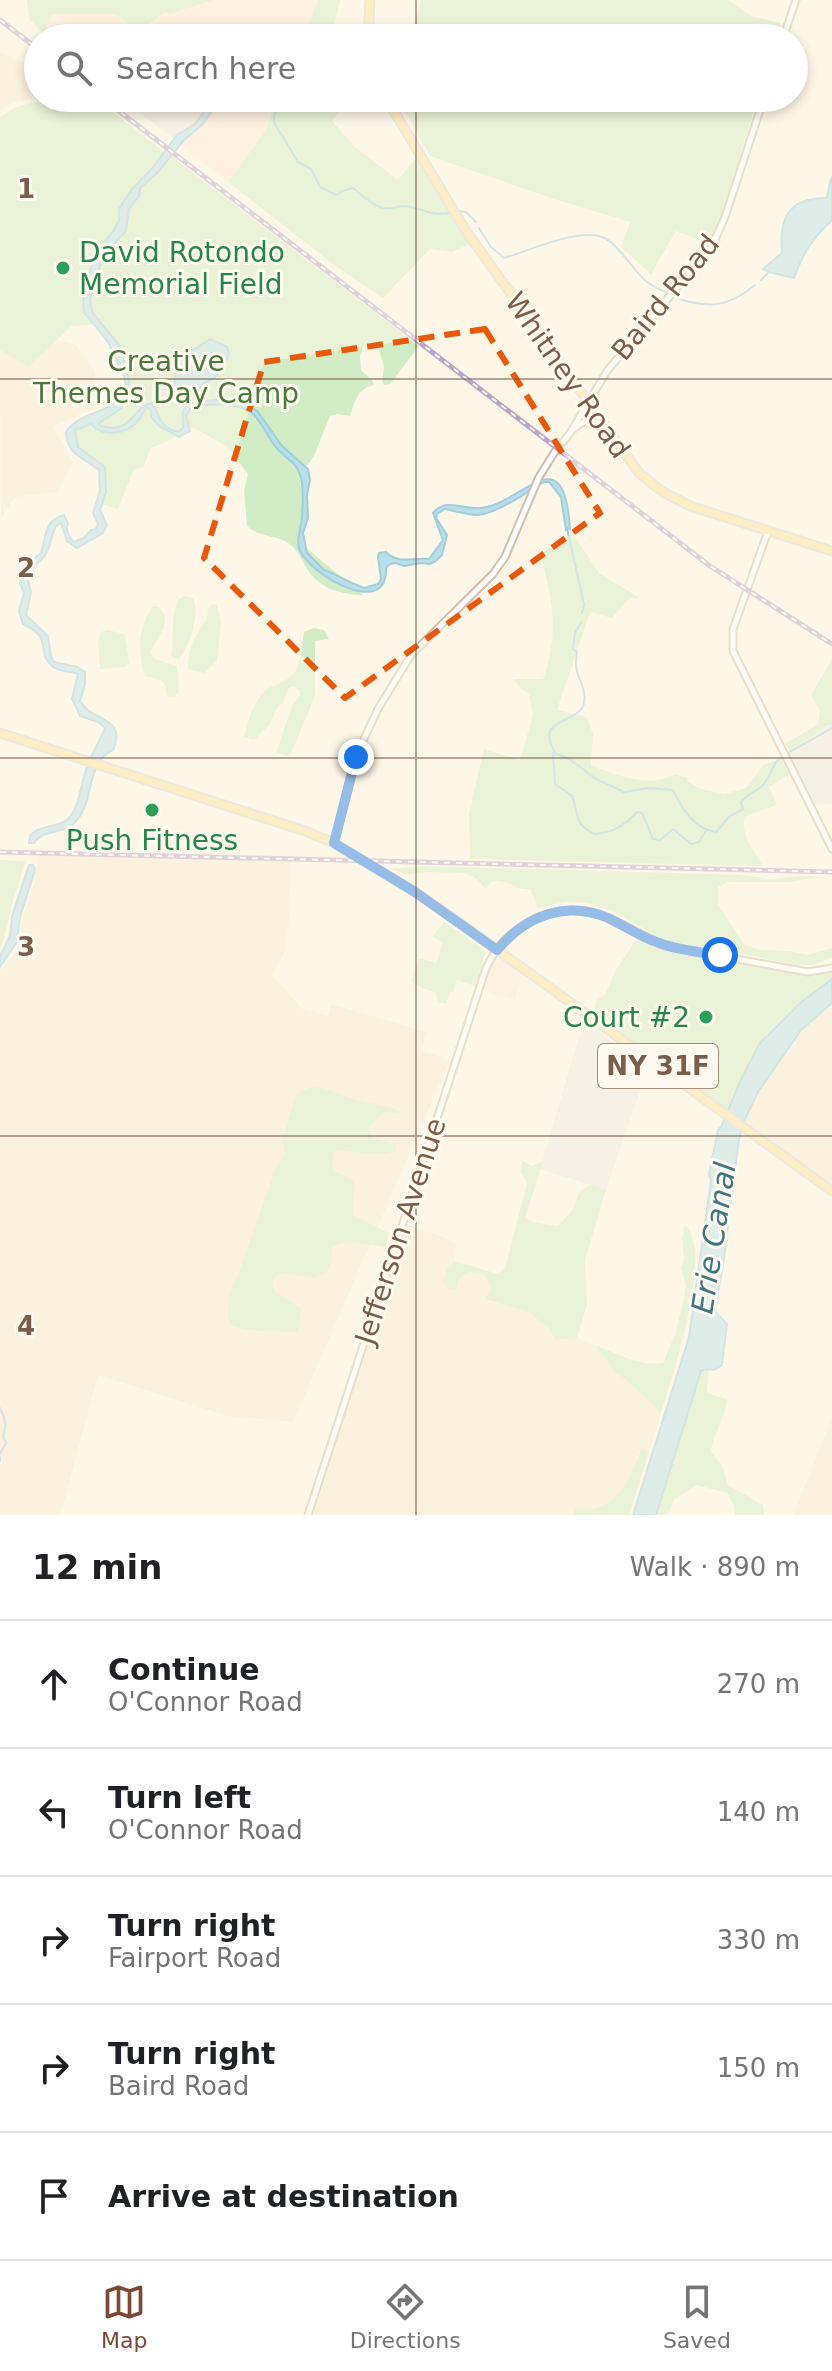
<!DOCTYPE html>
<meta charset="utf-8">
<style>
body{margin:0;font-family:"DejaVu Sans",sans-serif;background:#f6f6f6;color:#202124}
.stop{position:absolute;width:24px;height:24px;margin:-18px;border:6px solid #1a73e8;border-radius:50%;background:#fff}
.stop.end{background:#1a73e8;border-color:#fff;box-shadow:0 2px 8px #0008}
.list{margin:0;padding:0;list-style:none}
h2{display:flex;justify-content:space-between;align-items:center;height:104px;margin:0;padding:0 32px;font-size:34px}
h2 small{font-size:26px;font-weight:400;color:#757577}
.list li{display:grid;grid-template-columns:52px 1fr auto;gap:24px;align-items:center;box-sizing:border-box;height:128px;padding:0 32px;border-top:2px solid #e0e0e0}
.list b{display:block;font-size:30px;white-space:nowrap}
.list p{margin:0;font-size:26px;white-space:nowrap;color:#757577}
.list em{font-size:26px;font-style:normal;color:#757577}
.icon{flex:none;width:44px;height:44px;fill:none;stroke:currentColor;stroke-width:2;stroke-linecap:round;stroke-linejoin:round}
.map{position:relative;flex:none;width:832px;height:1515px;overflow:hidden}
.search{position:absolute;background:#fff;box-shadow:0 4px 12px #0003;left:24px;right:24px;top:24px;height:88px;display:flex;align-items:center;gap:20px;box-sizing:border-box;padding:0 28px;border-radius:44px;color:#757577;font-size:30px}
.sheet{height:744px;background:#fff}
nav{display:flex;justify-content:space-around;align-items:center;box-sizing:border-box;height:112px;border-top:2px solid #e0e0e0;background:#fff;font-size:22px;color:#757577}
nav a{display:grid;justify-items:center;gap:4px}
nav .on{color:#7d4834}
.map>svg:first-child{display:block}
.residential{fill:#f6e9d6}
.commercial{fill:#fee8db}
.industrial{fill:#eee8e1}
.green{fill:#d2edc5}
.water{fill:#badfe9;stroke:#a0cedb;stroke-width:2}
.lines{fill:none;stroke-linecap:round;stroke-linejoin:round}
.stream{stroke:#a0cedb;stroke-width:2}
.minor-casing{stroke:#d1bfac;stroke-width:9}
.major-casing{stroke:#dcd5d0;stroke-width:11}
.minor{stroke:#fff;stroke-width:5}
.major{stroke:#ffe29d;stroke-width:7}
.rail-casing{stroke:#bba4c9;stroke-width:5}
.rail{stroke:#fffaef;stroke-width:2;stroke-dasharray:6;stroke-linecap:butt}
.route{stroke:#1a73e8;stroke-width:10}
.marked{fill:none;stroke:#e8590c;stroke-width:6;stroke-dasharray:16 10;stroke-linejoin:round}
.grid{fill:none;stroke:#7a5e4a;stroke-width:2;stroke-opacity:0.55}
.leisure-dot{fill:#2e9e5b;stroke:#fffaef;stroke-width:3}
.labels{text-anchor:middle;stroke-width:6;stroke-linejoin:round;paint-order:stroke}
.shield{fill:#fffaef;stroke:#a28d7c;stroke-width:2}
.shield-label{font-size:26px;font-weight:bold;fill:#7a5e4a}
.leisure-label{font-size:28px;fill:#27864d;stroke:#fffaef;text-anchor:start}
.street-label{font-size:28px;fill:#7a5e4a;stroke:#fffaef}
.park-label{font-size:28px;fill:#4c7a3e;stroke:#fffaef}
.water-label{font-size:30px;font-style:italic;fill:#3f7687;stroke:#fffaef}
.grid-label{font-size:26px;text-anchor:middle;font-weight:bold;fill:#7a5e4a;stroke:#fffaef;stroke-width:6;stroke-linejoin:round;paint-order:stroke}
</style>
<div class="map">
<svg width="832" height="1515" viewBox="0 0 832 1515">
<rect width="100%" height="100%" fill="#fef7e8"/>
<path class="residential" d="M 0,52 L 25,63 L 38,72 L 38,97 L 10,104 L 0,111 Z
M 56,340 L 76,345 L 95,372 L 97,407 L 53,426 L 73,462 L 58,492 L 15,497 L 1,518 L 0,350 L 28,367 Z
M 38,855 L 291,861 L 289,920 L 284,954 L 272,975 L 302,1009 L 328,1016 L 331,1004 L 427,1032 L 421,1051 L 450,1060 L 293,1422 L 228,1416 L 98,1375 L 63,1506 L 58,1515 L 0,1515 L 0,971 L 17,951 L 24,912 L 35,881 Z
M 832,1003 L 832,1187 L 744,1125 L 758,1092 L 801,1030 Z
M 409,1226 L 446,1238 L 456,1244 L 455,1261 L 448,1266 L 459,1278 L 469,1272 L 483,1274 L 490,1283 L 491,1291 L 484,1299 L 489,1302 L 509,1305 L 528,1312 L 549,1328 L 556,1340 L 577,1338 L 595,1345 L 615,1372 L 630,1383 L 661,1413 L 649,1452 L 640,1449 L 626,1486 L 613,1502 L 598,1508 L 581,1510 L 575,1509 L 573,1515 L 313,1515 L 403,1229 Z
M 832,1417 L 832,1515 L 793,1515 Z"/>
<path class="commercial" d="M 213,0 L 322,0 L 317,19 L 309,32 L 258,35 L 253,38 L 41,37 L 52,14 L 117,14 L 130,25 L 165,12 L 170,14 Z
M 221,98 L 270,98 L 272,112 L 266,130 L 228,182 L 180,144 L 202,124 Z
M 496,959 L 503,959 L 523,974 L 515,1000 L 483,990 L 491,965 Z"/>
<path class="industrial" d="M 120,98 L 214,98 L 195,124 L 182,131 L 174,139 Z
M 832,725 L 832,804 L 813,804 L 788,755 L 825,726 Z
M 584,1020 L 648,1068 L 606,1190 L 540,1169 Z"/>
<path class="green" d="M 27,0 L 213,0 L 170,14 L 165,12 L 146,26 L 130,25 L 116,14 L 52,14 L 43,33 L 29,19 Z
M 318,0 L 340,0 L 331,38 L 268,38 L 276,36 L 271,27 C 284,24 297,28 310,23 Z
M 421,0 L 729,0 L 751,16 L 781,23 L 776,38 L 410,38 Z
M 57,98 L 95,98 L 164,152 L 132,189 L 119,209 L 119,221 L 101,247 L 90,270 L 83,300 L 90,299 L 100,266 L 112,246 L 126,231 L 129,209 L 139,196 L 140,188 L 158,172 L 171,156 L 419,346 L 390,384 L 385,385 L 382,382 L 384,367 L 378,346 L 371,342 L 364,344 L 360,356 L 361,370 L 372,380 L 374,385 C 357,389 355,401 350,416 L 337,414 L 330,416 L 314,456 L 306,467 C 298,461 289,455 282,447 C 260,419 256,396 215,401 C 204,402 195,402 185,408 L 183,429 L 170,440 L 151,448 L 143,468 L 134,469 L 118,509 L 102,504 L 105,498 L 100,462 L 78,447 C 77,443 74,435 75,430 C 93,421 128,418 131,392 C 132,383 127,375 127,366 L 125,365 L 122,353 L 102,324 L 72,326 L 28,367 L 0,350 L 0,117 C 15,105 34,100 52,103 Z
M 270,98 L 349,98 L 332,121 L 355,147 L 398,180 L 416,158 L 470,244 L 452,252 L 430,249 L 383,298 L 333,264 L 228,182 L 266,130 L 272,112 Z
M 398,98 L 758,98 L 716,232 L 710,244 L 676,231 L 651,274 L 621,247 L 630,222 L 548,197 L 430,156 Z
M 228,404 L 251,412 L 282,453 L 298,467 L 303,500 L 299,542 L 363,595 C 341,595 319,588 307,569 C 302,560 297,549 288,543 C 276,535 258,537 247,526 L 244,490 L 248,474 L 228,447 L 194,428 L 190,428 L 186,416 C 193,401 214,406 228,404 Z
M 573,534 L 599,573 L 640,598 L 630,598 L 612,618 L 590,612 L 557,710 L 587,717 L 593,734 L 591,765 C 616,775 650,789 675,774 L 687,778 L 688,782 L 701,789 L 725,794 L 746,788 L 764,764 L 782,759 L 789,775 L 769,787 L 777,805 L 746,816 C 739,833 754,851 763,866 L 470,859 L 469,813 L 484,749 L 520,760 L 533,715 L 529,694 L 519,687 L 513,679 L 543,679 C 560,631 552,602 541,554 Z
M 183,596 L 193,598 C 201,613 189,648 178,660 L 171,656 C 175,638 168,609 183,596 Z
M 212,604 L 217,605 L 221,622 L 217,661 L 204,673 L 188,669 C 187,651 195,633 207,620 L 208,608 Z
M 153,606 L 159,607 L 165,615 L 164,628 L 151,651 L 153,658 L 177,666 L 179,691 L 175,697 L 167,696 C 165,678 162,680 145,676 C 137,651 138,629 153,606 Z
M 314,628 L 324,630 L 329,639 L 315,641 L 315,696 L 290,756 L 276,753 L 292,706 L 300,696 L 299,690 L 293,686 L 288,689 L 283,703 L 277,708 L 270,724 L 254,740 L 244,737 C 247,723 254,701 265,691 C 275,683 290,682 296,670 C 302,659 302,643 304,632 Z
M 107,630 L 125,634 L 129,663 L 125,667 L 100,669 L 98,640 L 101,632 Z
M 832,659 L 832,725 L 825,726 L 791,753 L 785,744 L 818,724 L 820,711 L 811,695 Z
M 0,860 L 25,861 C 21,879 14,895 10,912 C 7,925 5,937 0,950 Z
M 425,866 L 741,875 L 772,879 L 811,876 L 831,878 L 812,878 L 791,882 L 727,882 L 718,887 L 718,904 L 744,944 L 760,950 L 789,951 L 807,955 L 832,948 L 832,957 L 814,965 L 795,965 L 729,951 L 665,941 L 613,911 L 588,903 L 565,902 L 538,908 L 530,889 C 516,891 507,879 493,881 L 486,889 L 473,876 L 463,873 L 427,872 L 408,875 L 391,869 Z
M 444,922 L 486,951 L 475,986 L 457,980 L 453,992 L 450,992 L 446,1004 L 437,1002 L 436,993 L 413,984 L 412,980 L 419,958 L 436,963 L 443,943 L 432,937 Z
M 638,937 C 672,954 709,955 746,962 C 775,967 804,979 832,971 L 832,979 C 810,994 775,1021 761,1042 C 747,1062 737,1088 728,1111 L 600,1019 L 593,1011 L 598,998 L 604,996 L 617,968 Z
M 312,1087 C 328,1087 345,1097 361,1101 C 377,1105 389,1105 403,1113 L 385,1112 L 367,1128 L 372,1137 L 396,1144 L 396,1151 C 375,1159 356,1150 335,1150 L 332,1165 L 333,1170 L 354,1181 C 356,1193 351,1203 353,1215 L 389,1233 L 385,1247 L 345,1242 L 332,1246 L 331,1261 L 327,1272 L 315,1278 L 281,1273 L 272,1280 L 274,1291 L 301,1308 L 298,1332 C 275,1331 254,1333 231,1325 L 228,1317 L 229,1294 L 240,1270 L 276,1167 L 285,1155 L 283,1140 L 296,1093 Z
M 522,1160 L 531,1166 L 543,1161 L 525,1218 L 537,1223 L 558,1226 C 563,1220 570,1214 573,1208 C 580,1195 574,1194 590,1185 L 606,1190 L 585,1260 L 587,1305 L 577,1338 L 556,1340 L 549,1328 L 528,1312 L 484,1299 L 491,1291 L 490,1283 L 483,1274 L 469,1272 L 459,1278 L 456,1290 L 447,1289 L 443,1282 L 448,1266 L 455,1261 L 498,1274 L 505,1268 L 527,1184 L 521,1172 Z
M 685,1225 C 714,1251 672,1378 661,1413 L 630,1383 L 615,1372 L 595,1345 C 616,1353 640,1367 663,1363 L 675,1334 L 684,1299 L 686,1285 L 681,1268 L 684,1259 L 682,1238 Z
M 706,1369 L 709,1369 L 707,1393 L 727,1399 C 726,1418 713,1433 711,1452 L 722,1465 L 728,1485 L 763,1505 L 764,1515 L 735,1515 L 734,1505 L 727,1493 L 696,1485 L 674,1500 L 667,1515 L 656,1515 L 701,1371 Z
M 641,1449 L 649,1452 L 629,1515 L 573,1515 L 575,1509 C 617,1515 629,1479 641,1449 Z"/>
<path class="water" d="M 214,98 L 221,98 L 202,125 L 184,140 L 158,172 L 140,188 L 139,196 L 129,209 L 126,231 L 112,246 L 100,266 L 90,299 L 92,312 L 119,345 L 125,365 L 127,366 C 127,374 129,379 130,387 C 132,405 114,414 100,422 L 99,425 C 131,438 133,405 152,403 C 160,415 158,427 178,432 L 183,428 C 184,423 181,414 184,409 C 190,400 224,399 235,399 L 237,402 L 248,404 L 258,412 L 282,446 L 308,469 L 310,480 L 307,495 L 308,518 L 303,533 L 307,553 L 323,569 L 352,583 L 364,588 L 378,584 L 381,579 L 378,557 L 379,553 L 386,552 C 399,565 413,557 429,559 L 443,540 L 433,513 C 446,497 464,510 481,508 C 524,503 564,434 570,529 L 566,530 L 561,497 L 549,482 L 544,482 C 525,493 500,512 478,515 C 468,515 455,511 445,509 L 437,514 L 436,518 L 447,535 L 442,555 L 436,561 L 430,564 L 421,563 L 404,566 L 396,563 L 390,564 L 386,568 C 388,619 312,576 300,551 C 295,540 302,527 302,515 C 303,505 303,495 302,484 C 299,460 287,462 275,446 C 267,436 263,424 254,415 C 241,402 207,403 191,408 L 186,416 L 190,431 L 179,437 L 159,426 L 151,417 L 151,410 L 147,407 C 143,412 140,420 135,424 C 122,435 103,437 91,424 L 75,430 L 78,447 L 105,467 L 106,492 L 100,510 L 107,525 L 103,533 L 77,548 L 67,541 L 61,523 L 56,526 C 50,536 51,551 42,559 C 37,565 31,566 26,573 L 31,592 L 26,615 L 48,636 L 51,657 L 54,662 L 77,667 L 85,672 L 85,684 L 80,701 C 91,722 128,716 113,750 C 86,762 95,798 77,820 C 66,835 44,828 34,843 L 29,843 C 29,823 56,830 68,819 C 78,810 81,786 85,773 C 89,758 99,743 105,728 L 98,722 L 80,716 L 72,699 L 78,674 C 70,671 58,672 52,666 C 34,651 56,640 23,624 L 19,611 L 24,593 L 20,583 L 22,568 L 41,553 C 46,537 44,520 64,515 L 68,523 C 65,529 69,538 74,542 L 85,537 L 91,530 L 96,529 L 98,524 L 93,513 L 100,490 L 99,470 C 84,458 66,454 66,432 C 80,409 115,416 126,388 L 124,376 L 108,342 L 84,312 L 83,300 L 90,270 L 101,247 L 113,231 L 119,221 L 119,209 L 132,189 L 153,167 L 177,135 L 195,124 Z
M 832,177 L 832,220 C 812,239 804,251 794,278 L 769,272 L 763,269 L 782,253 C 779,218 788,198 826,198 C 830,191 828,184 832,177 Z
M 210,339 L 227,347 L 229,354 L 222,371 L 213,379 L 204,383 L 194,395 L 179,396 L 175,393 L 174,385 L 178,359 L 183,352 L 195,349 Z
M 29,865 L 33,865 L 35,870 L 20,917 L 17,942 L 0,967 L 0,956 L 10,936 L 12,916 Z
M 832,979 L 832,1003 L 801,1030 L 758,1092 L 746,1117 L 739,1139 L 724,1259 L 715,1311 L 727,1324 L 722,1365 L 714,1370 L 706,1369 L 701,1371 L 656,1515 L 633,1515 L 689,1337 L 711,1180 L 709,1174 L 718,1130 L 721,1127 L 742,1077 L 760,1043 L 800,1003 Z"/>
<g class="lines">
<path class="stream" d="M 275,98 L 278,103 L 274,117 L 275,124 L 298,162 L 311,169 L 320,187 L 337,195 L 342,191 L 353,188 C 361,194 370,203 380,207 C 390,211 395,206 405,206 C 424,208 426,216 450,213
M 459,211 L 466,212 L 476,222
M 479,228 L 491,247 L 504,258 C 529,251 577,228 602,237 C 612,240 618,250 625,257 C 641,276 644,284 668,293
M 761,280 L 769,272
M 676,298 C 709,309 729,307 755,285
M 567,528 L 584,605 L 582,613
M 581,622 L 575,633 L 573,649 L 577,652 C 576,659 575,665 577,671 C 580,682 589,696 582,708 C 572,724 534,719 556,754 L 568,758 L 596,779 L 624,792 L 649,788 L 673,790 C 682,809 694,829 716,832 L 730,816 L 743,809 L 741,802 C 747,794 756,792 763,785 C 772,775 771,764 782,756
M 553,752 L 555,784 L 572,796 C 580,815 572,822 594,834 C 613,833 624,826 637,812 L 642,813 L 653,839 L 660,840 L 673,829 L 691,844 L 699,842 L 706,831
M 788,753 L 832,728
M 0,1408 C 5,1417 7,1428 3,1436 L 6,1443 L 0,1453
M 0,1457 L 0,1461"/>
<defs>
<path id="minor" d="M 783,38 L 796,0
M 574,429 C 587,417 592,419 606,430
M 563,442 L 570,433 L 607,371 L 712,246 L 725,217 L 764,98
M 768,531 L 733,629 L 733,651 L 832,849
M 334,843 L 355,758 L 378,709 L 411,655 L 493,574 L 505,557 L 539,477 L 556,450
M 308,1515 L 486,968 C 505,927 550,901 596,913 C 622,921 644,939 671,947 L 808,972 L 832,968"/>
<path id="major" d="M 368,38 L 370,0
M 386,98 L 466,231 L 639,473 L 663,492 L 690,506 L 832,551
M 0,733 L 305,831 L 334,843 L 415,892 L 456,920 L 832,1191"/>
</defs>
<use href="#minor" class="minor-casing"/>
<use href="#major" class="major-casing"/>
<use href="#minor" class="minor"/>
<use href="#major" class="major"/>
<defs>
<path id="rail" d="M 0,20 L 38,49
M 102,98 L 710,566 L 832,644
M 0,852 C 277,859 555,865 832,872"/>
</defs>
<use href="#rail" class="rail-casing"/>
<use href="#rail" class="rail"/>
</g>
<g class="lines">
<path class="route" d="M 356,757 L 334,843 L 415,892 L 497,950 C 525,916 566,900 608,918 C 625,926 641,937 659,943 C 678,950 699,952 720,955"/>
</g>
<path d="M0 0H832V1515H0ZM 485,329 L 600,513 L 345,698 L 204,558 L 264,362 Z" fill="#fef7e8" fill-opacity=".55" fill-rule="evenodd"/>
<path class="marked" d="M 485,329 L 600,513 L 345,698 L 204,558 L 264,362 Z"/>
<path class="grid" d="M 416,0 L 416,38M 416,98 L 416,1515M 0,379 L 832,379M 0,758 L 832,758M 0,1136 L 832,1136"/>
<g class="leisure-dot">
<circle cx="63" cy="268" r="8"/>
<circle cx="152" cy="810" r="8"/>
<circle cx="706" cy="1017" r="8"/>
</g>
<g class="labels">
<rect class="shield" x="598" y="1044" width="120" height="44" rx="6"/>
<g class="shield-label">
<text x="658" y="1075">NY 31F</text>
</g>
<g class="leisure-label">
<text x="79" y="262">David Rotondo<tspan x="79" dy="32">Memorial Field</tspan></text>
<text x="152" y="850" text-anchor="middle">Push Fitness</text>
<text x="690" y="1027" text-anchor="end">Court #2</text>
</g>
<g class="street-label">
<text transform="translate(665 297) rotate(-51)" y="10">Baird Road</text>
<text transform="translate(568 375) rotate(55)" y="10">Whitney Road</text>
<text transform="translate(400 1231) rotate(-72)" y="10">Jefferson Avenue</text>
</g>
<g class="park-label">
<text x="166" y="371">Creative<tspan x="166" dy="32">Themes Day Camp</tspan></text>
</g>
<g class="water-label">
<text transform="translate(714 1238) rotate(-81)" y="10">Erie Canal</text>
</g>
</g>
<g class="grid-label">
<text x="26" y="198">1</text>
<text x="26" y="577">2</text>
<text x="26" y="956">3</text>
<text x="26" y="1335">4</text>
</g>
</svg>
<div class="stop" style="left:720px;top:955px"></div>
<div class="stop end" style="left:356px;top:757px"></div>
<div class="search"><svg class="icon" aria-label="search" viewBox="0 0 24 24"><circle cx="10" cy="10" r="6"/><path d="M15 15l6 6"/></svg>Search here</div>
</div>
<section class="sheet">
<h2>12 min<small>Walk · 890 m</small></h2>
<ul class="list">
<li><svg class="icon" aria-label="ahead" viewBox="0 0 24 24"><path d="M12 20V5M6 11l6-6 6 6"/></svg><div><b>Continue</b><p>O'Connor Road</p></div><em>270 m</em></li>
<li><svg class="icon" aria-label="left" viewBox="0 0 24 24"><path d="M17 20v-9H6M10 6l-5 5 5 5"/></svg><div><b>Turn left</b><p>O'Connor Road</p></div><em>140 m</em></li>
<li><svg class="icon" aria-label="right" viewBox="0 0 24 24"><path d="M7 20v-9h11M14 6l5 5-5 5"/></svg><div><b>Turn right</b><p>Fairport Road</p></div><em>330 m</em></li>
<li><svg class="icon" aria-label="right" viewBox="0 0 24 24"><path d="M7 20v-9h11M14 6l5 5-5 5"/></svg><div><b>Turn right</b><p>Baird Road</p></div><em>150 m</em></li>
<li><svg class="icon" aria-label="arrive" viewBox="0 0 24 24"><path d="M6 21V4h12l-3 4 3 4H6"/></svg><div><b>Arrive at destination</b></div></li>
</ul>
</section>
<nav>
<a class="on"><svg class="icon" aria-label="map" viewBox="0 0 24 24"><path d="M3 6l6-2 6 2 6-2v14l-6 2-6-2-6 2zM9 4v14M15 6v14"/></svg>Map</a>
<a><svg class="icon" aria-label="directions" viewBox="0 0 24 24"><path d="M12 3l9 9-9 9-9-9zM9 14v-3h6M13 9l2 2-2 2"/></svg>Directions</a>
<a><svg class="icon" aria-label="saved" viewBox="0 0 24 24"><path d="M7 4h10v16l-5-4-5 4z"/></svg>Saved</a>
</nav>
